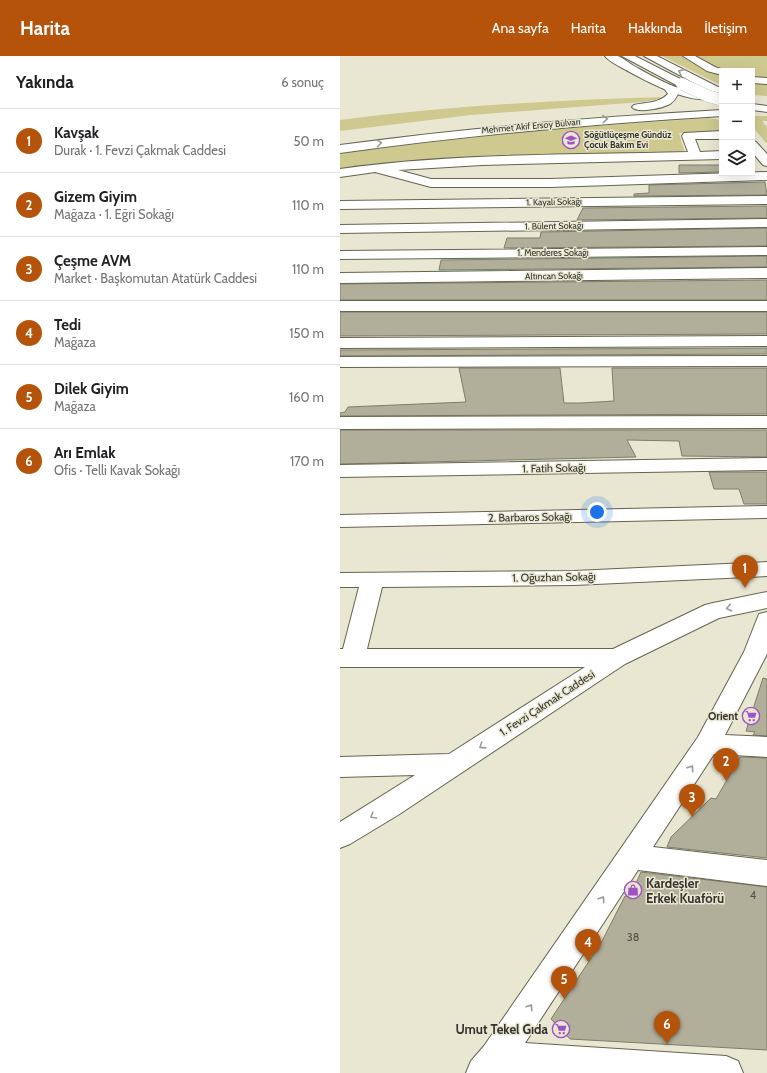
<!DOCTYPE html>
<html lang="tr">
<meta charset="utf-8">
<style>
body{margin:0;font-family:Cabin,sans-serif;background:#f2f2f2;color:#202124}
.controls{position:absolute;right:12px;top:12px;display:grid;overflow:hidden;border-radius:0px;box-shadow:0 4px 16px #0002}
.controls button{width:36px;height:36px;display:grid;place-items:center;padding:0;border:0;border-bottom:1px solid #e0e0e0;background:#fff;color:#202124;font:20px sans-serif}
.you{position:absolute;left:257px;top:456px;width:14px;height:14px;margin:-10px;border:3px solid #fff;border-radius:50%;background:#1a73e8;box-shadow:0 0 0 6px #1a73e833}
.badge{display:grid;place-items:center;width:26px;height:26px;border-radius:50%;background:#b45309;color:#fff;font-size:13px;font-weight:700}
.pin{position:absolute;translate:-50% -33px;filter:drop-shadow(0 1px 2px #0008)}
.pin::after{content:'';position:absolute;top:21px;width:14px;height:12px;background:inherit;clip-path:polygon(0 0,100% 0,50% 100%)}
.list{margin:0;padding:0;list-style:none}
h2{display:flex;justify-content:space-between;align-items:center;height:52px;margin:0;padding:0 16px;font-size:17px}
h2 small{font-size:13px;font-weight:400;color:#757577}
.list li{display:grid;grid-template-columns:26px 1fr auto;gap:12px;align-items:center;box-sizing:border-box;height:64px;padding:0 16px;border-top:1px solid #e0e0e0}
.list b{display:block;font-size:15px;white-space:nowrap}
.list p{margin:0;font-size:13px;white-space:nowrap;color:#757577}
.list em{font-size:13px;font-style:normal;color:#757577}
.icon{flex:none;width:22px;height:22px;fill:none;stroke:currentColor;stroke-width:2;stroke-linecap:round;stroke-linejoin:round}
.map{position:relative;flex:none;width:427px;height:1017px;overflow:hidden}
header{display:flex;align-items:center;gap:24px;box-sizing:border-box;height:56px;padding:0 20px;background:#b45309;color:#fff}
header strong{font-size:19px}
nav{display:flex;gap:22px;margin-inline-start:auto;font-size:14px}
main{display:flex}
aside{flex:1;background:#fff}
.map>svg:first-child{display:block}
.green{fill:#cec98f}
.building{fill:#b1af9a;stroke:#7e7d69}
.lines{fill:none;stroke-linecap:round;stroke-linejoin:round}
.minor-casing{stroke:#656451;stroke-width:2}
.major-casing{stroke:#656451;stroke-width:2}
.minor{fill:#fff;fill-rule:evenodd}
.major{fill:#fff;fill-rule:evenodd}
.major-bridge-casing{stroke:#656451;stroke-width:12;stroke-linecap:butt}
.major-bridge{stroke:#fff;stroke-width:12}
.oneway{stroke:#9a9a96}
.labels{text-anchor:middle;stroke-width:3;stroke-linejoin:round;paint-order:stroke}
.far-street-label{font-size:9px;fill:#35342c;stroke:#e9e7d2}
.far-poi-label{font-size:9px;font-weight:bold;fill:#35342c;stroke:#e9e7d2;text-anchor:start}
.street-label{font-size:11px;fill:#35342c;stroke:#e9e7d2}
.poi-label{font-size:11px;font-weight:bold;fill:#35342c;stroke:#e9e7d2;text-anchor:end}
.near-number-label{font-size:11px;fill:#545348}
.near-poi-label{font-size:13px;font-weight:bold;fill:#35342c;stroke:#e9e7d2;text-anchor:start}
</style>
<header>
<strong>Harita</strong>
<nav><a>Ana sayfa</a><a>Harita</a><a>Hakkında</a><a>İletişim</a></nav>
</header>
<main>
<aside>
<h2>Yakında<small>6 sonuç</small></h2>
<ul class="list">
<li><span class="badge">1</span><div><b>Kavşak</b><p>Durak · 1. Fevzi Çakmak Caddesi</p></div><em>50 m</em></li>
<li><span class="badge">2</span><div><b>Gizem Giyim</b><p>Mağaza · 1. Eğri Sokağı</p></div><em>110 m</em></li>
<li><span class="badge">3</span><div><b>Çeşme AVM</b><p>Market · Başkomutan Atatürk Caddesi</p></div><em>110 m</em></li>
<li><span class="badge">4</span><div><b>Tedi</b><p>Mağaza</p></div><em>150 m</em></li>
<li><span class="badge">5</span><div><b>Dilek Giyim</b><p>Mağaza</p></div><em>160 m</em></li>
<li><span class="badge">6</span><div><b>Arı Emlak</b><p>Ofis · Telli Kavak Sokağı</p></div><em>170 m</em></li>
</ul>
</aside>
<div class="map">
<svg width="427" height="1017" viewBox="0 0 427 1017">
<rect width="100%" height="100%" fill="#e9e7d2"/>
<path class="green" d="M 322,0 L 427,0 L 427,40 L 412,39 L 412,15 L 382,15 L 382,30 Z
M 323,41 L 315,44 L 302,46 L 131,59 L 0,75 L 0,64 C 108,50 215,44 323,41 Z
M 412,60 L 427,60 L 427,65 L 422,65 L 427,71 L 427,88 L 412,70 Z
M 368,62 L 382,64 L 382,77 L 339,77 L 345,97 L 95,104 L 31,108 L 0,113 L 0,98 L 21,94 L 189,75 Z"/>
<path class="building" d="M 339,109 L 382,109 L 382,116 L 339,117 Z
M 425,126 L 427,139 L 294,140 L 294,138 L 309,137 L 309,129 Z
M 427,150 L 427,162 L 237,164 L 243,152 Z
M 427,172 L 427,190 L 164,192 L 167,182 L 200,182 L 201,176 Z
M 427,200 L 427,211 L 99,214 L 101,204 Z
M 427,224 L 427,244 L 0,244 L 0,228 Z
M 0,256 L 427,256 L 427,278 L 0,280 Z
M 427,292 L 427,298 L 0,300 L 0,294 Z
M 119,312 L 220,312 L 224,347 L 241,347 L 274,345 L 272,312 L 427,312 L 427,358 L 0,360 L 0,357 L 5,356 L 8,351 L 126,346 Z
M 0,374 L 427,374 L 427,401 L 342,400 L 339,385 L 287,384 L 296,401 L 0,408 Z
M 369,416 L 427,416 L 427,448 L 404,448 L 399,433 L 374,433 Z
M 423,622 L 427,623 L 427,680 L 413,679 L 415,676 L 406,675 Z
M 400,701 L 427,702 L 427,802 L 327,791 L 331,781 L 371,742 L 376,743 Z
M 301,816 L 427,831 L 427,994 L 230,983 L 211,963 L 261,887 L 285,840 L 290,841 Z"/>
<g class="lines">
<defs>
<path id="minor" d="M 265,0 C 269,0 274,0 278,0 C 283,2 289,7 294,10 C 312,20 346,41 367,35 L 367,34 L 304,0 L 317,0 L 376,30 L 378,37 C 362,57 303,23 286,14 C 279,10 270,6 265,0 Z
M 343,0 L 355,0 L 375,11 L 387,15 L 382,15 L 382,19 L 367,15 Z
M 412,21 L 427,22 L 427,28 L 412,27 Z
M 382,75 L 382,83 L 355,83 L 360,96 L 382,95 L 382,103 L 142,109 L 58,114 L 91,123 L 210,123 L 427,116 L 427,124 L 210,131 L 91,131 L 35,116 L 0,121 L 0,113 C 115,97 232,99 348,96 L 342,80 L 344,77 Z
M 412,85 L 416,86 L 427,98 L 427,110 L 423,109 L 412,96 Z
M 427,140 L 427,148 L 0,153 L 0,145 Z
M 427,163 L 427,171 L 0,177 L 0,169 Z
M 427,191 L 427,199 L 0,203 L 0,195 Z
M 427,212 L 427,222 L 0,227 L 0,217 Z
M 0,245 L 427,245 L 427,255 L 0,255 Z
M 427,280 L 427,290 L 0,292 L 0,282 Z
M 427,300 L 427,310 L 0,311 L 0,301 Z
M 427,360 L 427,372 L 0,373 L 0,361 Z
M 427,402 L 427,414 L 0,421 L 0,409 Z
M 427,450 L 427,462 L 0,471 L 0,459 Z
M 427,506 L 427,520 L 234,529 L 42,531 L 27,593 L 273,593 L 365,549 L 373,547 L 427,536 L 427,552 L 379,562 L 285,608 L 58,759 L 10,788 L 0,792 L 0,766 L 75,719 L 0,721 L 0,701 L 109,698 L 245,611 L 0,611 L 0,593 L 3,593 L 19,531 L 0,531 L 0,517 L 234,515 Z
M 427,556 L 427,598 L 385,679 L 427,681 L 427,701 L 374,698 L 313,791 L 427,804 L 427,830 L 298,814 L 185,987 L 386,1000 L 398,1005 L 403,1017 L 126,1017 L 131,1005 L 144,990 L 358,681 L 404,596 L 419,558 Z"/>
<path id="major" d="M 282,0 L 295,0 L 346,26 L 347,28 L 342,31 L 338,30 Z
M 329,29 L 333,30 L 338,38 C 336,42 334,45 330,48 C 322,52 298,58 292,51 L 294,49 C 306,46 318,48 328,38 L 324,32 Z
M 372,29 L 382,32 L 382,39 L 368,34 L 367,32 Z
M 412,48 L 427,50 L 427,56 L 412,54 Z
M 382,54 L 382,60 C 254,68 127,79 0,97 L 0,89 C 127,72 254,61 382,54 Z"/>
</defs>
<use href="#minor" class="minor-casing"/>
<use href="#major" class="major-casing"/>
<use href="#minor" class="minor"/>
<use href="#major" class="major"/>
<defs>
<path id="major-bridge" d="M 342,28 L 368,40 L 382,44"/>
</defs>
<use href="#major-bridge" class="major-bridge-casing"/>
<use href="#major-bridge" class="major-bridge"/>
</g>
<defs><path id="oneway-chevron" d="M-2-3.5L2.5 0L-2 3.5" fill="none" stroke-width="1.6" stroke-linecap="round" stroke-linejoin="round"/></defs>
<g class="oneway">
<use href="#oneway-chevron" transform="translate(341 16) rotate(-153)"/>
<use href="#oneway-chevron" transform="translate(265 63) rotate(-5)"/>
<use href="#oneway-chevron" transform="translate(39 87) rotate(-8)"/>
<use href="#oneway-chevron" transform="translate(389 552) rotate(168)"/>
<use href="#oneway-chevron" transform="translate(142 690) rotate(147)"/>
<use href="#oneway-chevron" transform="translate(351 712) rotate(-56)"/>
<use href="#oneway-chevron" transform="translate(33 760) rotate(149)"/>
<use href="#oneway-chevron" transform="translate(262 843) rotate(-56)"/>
<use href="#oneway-chevron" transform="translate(190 951) rotate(-56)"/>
</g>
<defs>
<symbol id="school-ring" viewBox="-11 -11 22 22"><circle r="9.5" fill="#e9e7d2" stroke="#9e52c3" stroke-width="1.5"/><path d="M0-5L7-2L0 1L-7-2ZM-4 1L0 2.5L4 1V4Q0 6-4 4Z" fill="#9e52c3"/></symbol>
<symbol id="supermarket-ring" viewBox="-11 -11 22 22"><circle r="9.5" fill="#e9e7d2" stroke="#9e52c3" stroke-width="1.5"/><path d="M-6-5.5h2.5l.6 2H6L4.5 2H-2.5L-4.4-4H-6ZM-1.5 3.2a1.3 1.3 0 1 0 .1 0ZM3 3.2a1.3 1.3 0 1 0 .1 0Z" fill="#9e52c3"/></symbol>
<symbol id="shop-ring" viewBox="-11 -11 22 22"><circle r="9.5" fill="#e9e7d2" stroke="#9e52c3" stroke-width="1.5"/><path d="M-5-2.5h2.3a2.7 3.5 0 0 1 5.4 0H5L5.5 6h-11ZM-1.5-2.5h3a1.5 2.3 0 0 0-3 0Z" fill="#9e52c3"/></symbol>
</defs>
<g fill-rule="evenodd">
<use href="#school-ring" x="221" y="74" width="20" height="20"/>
<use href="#supermarket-ring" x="401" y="650" width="20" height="20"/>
<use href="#shop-ring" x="283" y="824" width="20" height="20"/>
<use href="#supermarket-ring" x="211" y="963" width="20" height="20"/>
</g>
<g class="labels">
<g class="far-street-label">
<text transform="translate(191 70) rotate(-5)" y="3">Mehmet Akif Ersoy Bulvarı</text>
<text transform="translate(214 146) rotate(-1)" y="3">1. Kayalı Sokağı</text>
<text transform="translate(214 170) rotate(-1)" y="3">1. Bülent Sokağı</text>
<text x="213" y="200">1. Menderes Sokağı</text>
<text transform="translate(214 220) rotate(-1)" y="3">Altıncan Sokağı</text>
</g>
<g class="far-poi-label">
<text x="244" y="82">Söğütlüçeşme Gündüz<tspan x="244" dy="10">Çocuk Bakım Evi</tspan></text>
</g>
<g class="street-label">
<text transform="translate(214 412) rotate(-1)" y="4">1. Fatih Sokağı</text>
<text transform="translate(190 461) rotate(-1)" y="4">2. Barbaros Sokağı</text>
<text transform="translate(214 521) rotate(-1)" y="4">1. Oğuzhan Sokağı</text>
<text transform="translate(207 647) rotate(-33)" y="4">1. Fevzi Çakmak Caddesi</text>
</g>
<g class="poi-label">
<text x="398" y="664">Orient</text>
</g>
<g class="near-number-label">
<text x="413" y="843">4</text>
<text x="293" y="885">38</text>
</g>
<g class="near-poi-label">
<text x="306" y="832">Kardeşler<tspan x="306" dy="15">Erkek Kuaförü</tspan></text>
<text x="208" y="978" text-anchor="end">Umut Tekel Gıda</text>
</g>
</g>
</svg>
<div class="controls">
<button>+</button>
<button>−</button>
<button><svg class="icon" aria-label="layers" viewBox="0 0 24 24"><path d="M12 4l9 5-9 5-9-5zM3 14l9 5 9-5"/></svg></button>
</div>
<div class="you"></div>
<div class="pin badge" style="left:405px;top:532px">1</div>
<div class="pin badge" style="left:386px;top:725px">2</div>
<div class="pin badge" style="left:352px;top:761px">3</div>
<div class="pin badge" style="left:248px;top:906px">4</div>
<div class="pin badge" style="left:224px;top:943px">5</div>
<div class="pin badge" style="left:327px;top:988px">6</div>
</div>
</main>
